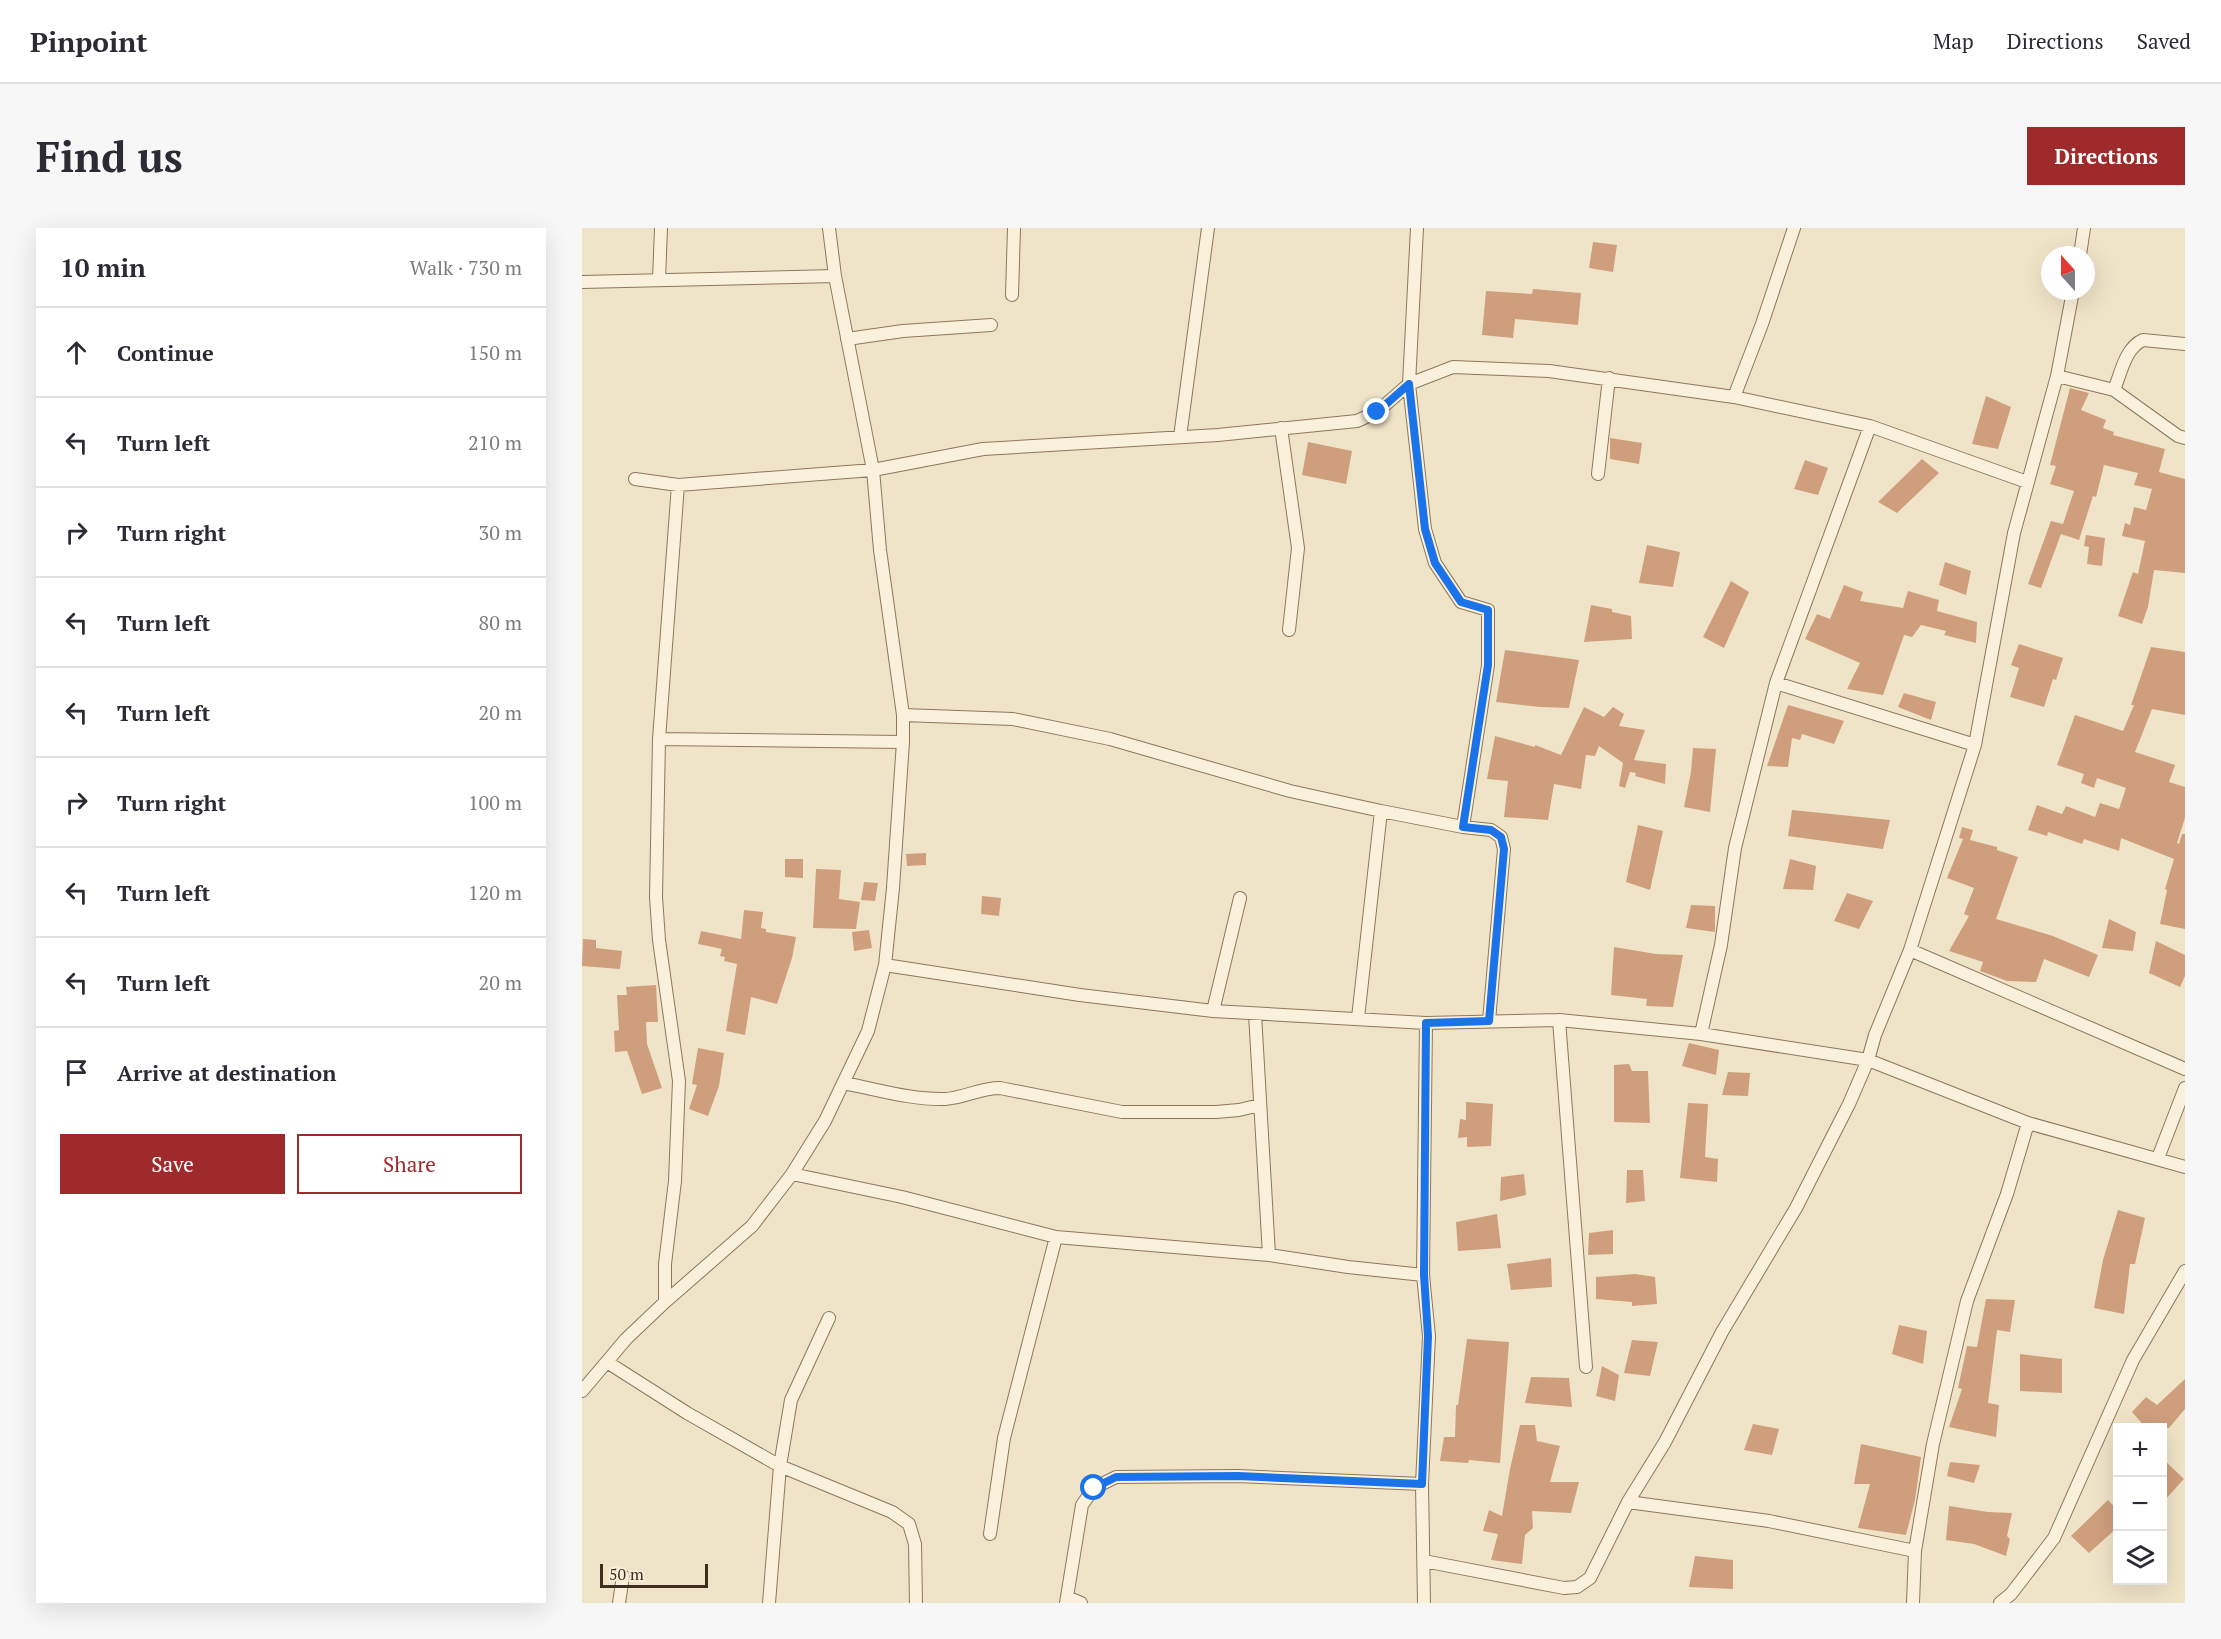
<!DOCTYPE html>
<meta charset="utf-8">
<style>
body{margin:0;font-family:"PT Serif",serif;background:#f7f7f7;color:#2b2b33}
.controls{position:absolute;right:18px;bottom:18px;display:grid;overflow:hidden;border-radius:0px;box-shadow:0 6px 24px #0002}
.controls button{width:54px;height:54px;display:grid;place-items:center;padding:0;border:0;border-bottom:2px solid #e1e1e2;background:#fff;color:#2b2b33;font:30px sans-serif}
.compass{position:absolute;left:1459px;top:18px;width:54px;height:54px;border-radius:50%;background:#fff;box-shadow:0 6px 24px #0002;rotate:339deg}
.scale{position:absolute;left:18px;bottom:15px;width:108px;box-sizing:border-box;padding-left:6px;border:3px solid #3d2e20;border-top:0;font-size:16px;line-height:21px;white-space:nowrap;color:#3d2e20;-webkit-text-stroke:4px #f7eed8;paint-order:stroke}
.stop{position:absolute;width:18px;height:18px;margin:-14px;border:4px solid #1a73e8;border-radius:50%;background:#fff}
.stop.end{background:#1a73e8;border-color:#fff;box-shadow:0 2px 6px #0008}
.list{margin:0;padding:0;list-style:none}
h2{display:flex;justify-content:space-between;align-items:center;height:78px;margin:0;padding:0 24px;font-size:26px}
h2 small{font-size:20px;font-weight:400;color:#7c7c81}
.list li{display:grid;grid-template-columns:39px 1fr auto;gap:18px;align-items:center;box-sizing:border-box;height:90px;padding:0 24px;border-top:2px solid #e1e1e2}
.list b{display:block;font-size:22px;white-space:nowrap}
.list em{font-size:20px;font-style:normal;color:#7c7c81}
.actions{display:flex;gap:12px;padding:18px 24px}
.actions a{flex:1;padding:14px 0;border:2px solid #9e2a2b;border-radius:0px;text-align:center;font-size:21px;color:#9e2a2b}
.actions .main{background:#9e2a2b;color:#fff}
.icon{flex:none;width:33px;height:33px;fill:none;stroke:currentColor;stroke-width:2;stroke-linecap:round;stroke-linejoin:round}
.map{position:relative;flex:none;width:1603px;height:1375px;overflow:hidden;border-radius:0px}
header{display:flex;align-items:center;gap:36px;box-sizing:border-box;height:84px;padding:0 30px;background:#fff;border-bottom:2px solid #e1e1e2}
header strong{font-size:28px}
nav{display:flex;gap:33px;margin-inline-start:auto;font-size:21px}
.intro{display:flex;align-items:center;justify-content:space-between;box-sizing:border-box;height:144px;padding:0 36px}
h1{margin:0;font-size:42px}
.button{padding:15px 27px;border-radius:0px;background:#9e2a2b;color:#fff;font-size:21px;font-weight:700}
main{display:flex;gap:36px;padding:0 36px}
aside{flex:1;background:#fff;border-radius:0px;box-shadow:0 6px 24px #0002}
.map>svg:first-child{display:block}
.building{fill:#cf9f7d}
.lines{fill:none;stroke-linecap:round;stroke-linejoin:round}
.street-casing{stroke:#8d765c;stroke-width:14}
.street{stroke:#faf1dc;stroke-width:12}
.route{stroke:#1a73e8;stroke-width:8}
</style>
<header>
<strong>Pinpoint</strong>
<nav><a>Map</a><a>Directions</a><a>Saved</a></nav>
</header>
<div class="intro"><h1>Find us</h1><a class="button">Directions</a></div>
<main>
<aside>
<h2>10 min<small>Walk · 730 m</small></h2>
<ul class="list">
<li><svg class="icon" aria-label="ahead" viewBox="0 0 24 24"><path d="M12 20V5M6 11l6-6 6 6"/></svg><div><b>Continue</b></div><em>150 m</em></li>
<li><svg class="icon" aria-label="left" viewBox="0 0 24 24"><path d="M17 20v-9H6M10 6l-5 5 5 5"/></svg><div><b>Turn left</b></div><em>210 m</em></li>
<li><svg class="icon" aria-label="right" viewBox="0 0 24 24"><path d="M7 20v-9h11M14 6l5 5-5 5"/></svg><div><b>Turn right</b></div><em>30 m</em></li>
<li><svg class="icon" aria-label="left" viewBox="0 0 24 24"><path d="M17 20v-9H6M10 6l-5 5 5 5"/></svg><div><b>Turn left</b></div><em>80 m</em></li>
<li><svg class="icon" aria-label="left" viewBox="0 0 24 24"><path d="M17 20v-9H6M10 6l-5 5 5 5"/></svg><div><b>Turn left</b></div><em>20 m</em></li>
<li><svg class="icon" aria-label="right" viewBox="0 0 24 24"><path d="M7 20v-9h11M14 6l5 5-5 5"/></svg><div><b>Turn right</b></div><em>100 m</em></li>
<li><svg class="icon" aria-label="left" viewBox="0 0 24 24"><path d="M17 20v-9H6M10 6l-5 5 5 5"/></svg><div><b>Turn left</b></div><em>120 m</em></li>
<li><svg class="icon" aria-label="left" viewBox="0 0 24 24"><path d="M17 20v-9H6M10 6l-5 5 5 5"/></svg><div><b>Turn left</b></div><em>20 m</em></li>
<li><svg class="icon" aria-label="arrive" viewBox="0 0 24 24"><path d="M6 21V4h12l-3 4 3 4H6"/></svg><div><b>Arrive at destination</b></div></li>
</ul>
<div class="actions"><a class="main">Save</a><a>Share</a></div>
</aside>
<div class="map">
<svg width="1603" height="1375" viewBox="0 0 1603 1375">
<rect width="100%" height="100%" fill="#f0e4c8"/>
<path class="building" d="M 1011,14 L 1035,17 L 1031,44 L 1007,40 Z
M 951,61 L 999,65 L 996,97 L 933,91 L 931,110 L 900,107 L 904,63 L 950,66 Z
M 1488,160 L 1507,165 L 1499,182 L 1524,192 L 1521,200 L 1532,204 L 1531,207 L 1583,221 L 1577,244 L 1603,251 L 1603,345 L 1572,342 L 1566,379 L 1560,396 L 1536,388 L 1551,344 L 1556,346 L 1563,313 L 1540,308 L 1543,295 L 1548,297 L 1552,279 L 1564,282 L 1570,261 L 1552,257 L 1556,245 L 1522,237 L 1514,269 L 1511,268 L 1497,312 L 1479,306 L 1459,360 L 1446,356 L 1469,293 L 1481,296 L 1492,263 L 1468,256 L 1474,238 L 1468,237 Z
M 1404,168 L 1429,179 L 1416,221 L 1390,216 Z
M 1028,210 L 1060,215 L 1057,236 L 1028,231 Z
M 726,214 L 770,223 L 764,256 L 720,247 Z
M 1340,231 L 1357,245 L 1315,285 L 1296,274 Z
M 1223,232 L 1246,240 L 1236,267 L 1212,261 Z
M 1504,307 L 1523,310 L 1520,338 L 1505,336 L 1507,319 L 1502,318 Z
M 1065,317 L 1098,324 L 1091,359 L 1057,355 Z
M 1363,334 L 1389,343 L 1384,367 L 1357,357 Z
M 1149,353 L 1167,364 L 1142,420 L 1121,409 Z
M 1262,357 L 1281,364 L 1278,373 L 1321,380 L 1326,363 L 1357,372 L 1355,383 L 1395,394 L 1394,415 L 1362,407 L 1364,403 L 1339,397 L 1330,409 L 1322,407 L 1301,467 L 1265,461 L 1278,435 L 1223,411 L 1235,386 L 1248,391 Z
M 1009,377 L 1030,381 L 1030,384 L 1049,388 L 1050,411 L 1002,414 Z
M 1437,416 L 1481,430 L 1474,452 L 1471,451 L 1462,479 L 1428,469 L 1437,440 L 1429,437 Z
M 1569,419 L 1603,424 L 1603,487 L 1570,481 L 1553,524 L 1593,537 L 1587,554 L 1603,559 L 1603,590 L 1595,615 L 1597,616 L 1600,606 L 1603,606 L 1603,701 L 1578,696 L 1585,662 L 1583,661 L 1592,631 L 1539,610 L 1537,623 L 1502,611 L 1500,616 L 1466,604 L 1465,608 L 1446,602 L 1455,577 L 1480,586 L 1484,578 L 1513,589 L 1518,575 L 1537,581 L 1544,560 L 1515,550 L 1512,560 L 1499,555 L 1502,546 L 1475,537 L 1493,487 L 1541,503 L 1552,477 L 1549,477 Z
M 923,422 L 997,432 L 987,480 L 958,479 L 914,474 Z
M 1322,465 L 1354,474 L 1349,492 L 1316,479 Z
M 1206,477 L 1262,493 L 1252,516 L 1220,506 L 1218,512 L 1210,510 L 1206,539 L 1185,538 Z
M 1002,479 L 1022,489 L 1031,479 L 1042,486 L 1037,498 L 1063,502 L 1052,532 L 1084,536 L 1083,556 L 1053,548 L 1054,545 L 1048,544 L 1043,560 L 1037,558 L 1041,535 L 1017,518 L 1013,528 L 1004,527 L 999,561 L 972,556 L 966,592 L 922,589 L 926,553 L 905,551 L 913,508 L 953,519 L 953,517 L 979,527 Z
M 1111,520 L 1134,521 L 1128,584 L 1102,579 L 1109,544 Z
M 1210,582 L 1308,592 L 1301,621 L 1206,608 Z
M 1056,597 L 1081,603 L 1068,662 L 1044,654 Z
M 1380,599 L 1391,602 L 1388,612 L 1415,619 L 1415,622 L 1436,629 L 1414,691 L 1471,708 L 1516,727 L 1507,749 L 1462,731 L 1454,754 L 1425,753 L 1398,743 L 1401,734 L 1367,723 L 1387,688 L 1382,686 L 1392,660 L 1365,650 L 1381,611 L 1377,610 Z
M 344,625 L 344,637 L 325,638 L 324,626 Z
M 203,631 L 221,631 L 221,650 L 203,649 Z
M 1208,631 L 1234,638 L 1231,662 L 1201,661 Z
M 234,641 L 259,642 L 257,671 L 278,674 L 274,701 L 231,700 Z
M 282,654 L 296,655 L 293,673 L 279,672 Z
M 1265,665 L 1291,673 L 1277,701 L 1252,693 Z
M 400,668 L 419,670 L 417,688 L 399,686 Z
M 1109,677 L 1133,678 L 1133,704 L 1104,700 Z
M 162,682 L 181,684 L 179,700 L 184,701 L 184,704 L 214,709 L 210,730 L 195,776 L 169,769 L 163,807 L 144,803 L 155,736 L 142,733 L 143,729 L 138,728 L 140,721 L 116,716 L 119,703 L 159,711 Z
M 1527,691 L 1554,704 L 1551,723 L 1520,720 Z
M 287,702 L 290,720 L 272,723 L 270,704 Z
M 1,711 L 14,712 L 14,720 L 40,723 L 38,741 L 0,738 Z
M 1574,713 L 1603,727 L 1603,748 L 1598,759 L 1567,745 Z
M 1032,719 L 1074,726 L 1101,727 L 1091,779 L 1064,778 L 1065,771 L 1029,767 Z
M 74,757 L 76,794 L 64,794 L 65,816 L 80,860 L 60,866 L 45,823 L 33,824 L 32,803 L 37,802 L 35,767 L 45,767 L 44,759 Z
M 1107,815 L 1137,822 L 1134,847 L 1100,838 Z
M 116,820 L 142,825 L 137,858 L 126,888 L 107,881 L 115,857 L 110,856 Z
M 1047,836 L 1050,843 L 1066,843 L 1068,895 L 1032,894 L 1032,837 Z
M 1146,844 L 1168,845 L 1166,868 L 1140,867 Z
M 884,874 L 911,876 L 909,918 L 885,919 L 885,909 L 876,910 L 878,891 L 884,892 Z
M 1106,875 L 1126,876 L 1123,929 L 1136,931 L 1135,954 L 1098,950 Z
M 1045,942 L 1061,942 L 1063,973 L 1044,975 Z
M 942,946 L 944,967 L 918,973 L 919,949 Z
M 1536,982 L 1563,990 L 1553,1036 L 1548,1036 L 1542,1086 L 1512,1080 L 1521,1032 Z
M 915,986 L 919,1020 L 876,1023 L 874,994 Z
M 1031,1002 L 1031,1026 L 1006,1027 L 1007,1005 Z
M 969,1030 L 970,1059 L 929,1062 L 925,1036 Z
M 1053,1046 L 1073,1049 L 1075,1076 L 1050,1078 L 1050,1074 L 1014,1071 L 1014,1049 Z
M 1404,1071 L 1433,1072 L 1428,1104 L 1415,1102 L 1406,1175 L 1417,1177 L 1414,1209 L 1367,1199 L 1380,1161 L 1376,1160 L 1385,1118 L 1395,1119 Z
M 1317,1097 L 1345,1103 L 1341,1136 L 1310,1126 Z
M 885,1111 L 927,1114 L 918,1235 L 887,1232 L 886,1235 L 858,1233 L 862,1209 L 873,1209 L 874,1177 L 876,1177 Z
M 1050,1112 L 1076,1114 L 1068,1148 L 1042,1145 Z
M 1438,1126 L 1480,1131 L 1480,1165 L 1438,1163 Z
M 1020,1138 L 1037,1147 L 1033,1173 L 1014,1168 Z
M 949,1149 L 987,1150 L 990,1179 L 943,1175 Z
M 1603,1151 L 1603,1181 L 1587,1200 L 1564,1200 L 1550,1184 L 1564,1169 L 1575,1177 Z
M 1171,1196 L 1197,1201 L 1190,1227 L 1162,1222 Z
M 938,1197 L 953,1197 L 955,1213 L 978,1218 L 968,1254 L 997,1254 L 989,1285 L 950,1283 L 951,1300 L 943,1307 L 940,1336 L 909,1332 L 916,1306 L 901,1303 L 907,1282 L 920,1288 L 928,1241 Z
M 1279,1216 L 1339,1229 L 1333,1272 L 1324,1307 L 1276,1300 L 1288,1256 L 1272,1256 Z
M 1581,1231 L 1602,1251 L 1581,1274 Z
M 1368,1234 L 1398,1237 L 1392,1255 L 1365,1248 Z
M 1526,1272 L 1536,1283 L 1536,1299 L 1507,1325 L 1489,1308 Z
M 1367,1278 L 1406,1284 L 1430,1285 L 1425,1308 L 1428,1311 L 1424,1328 L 1392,1316 L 1364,1312 Z
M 1113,1328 L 1151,1332 L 1151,1361 L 1107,1359 Z"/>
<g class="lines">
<defs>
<path id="street" d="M 835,0 L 827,156 L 843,301 L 853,335 L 879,374 L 906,382 L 906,437 L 881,599
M 1498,27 L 1502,0
M 77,52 L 79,0
M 0,54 L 253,48
M 430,67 L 432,0
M 265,111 L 321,103 L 409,97
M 1475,148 L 1532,162 L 1596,208 L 1603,210
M 1532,162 C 1539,145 1543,120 1561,112 L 1603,116
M 1152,169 L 1180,96 L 1212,0
M 699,200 L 716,320 L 707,402
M 598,209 L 626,0
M 1016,246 L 1027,150
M 53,251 L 96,257 L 291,242 L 401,221 L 636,207 L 775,193 L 795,184 L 827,156 L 871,139 L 967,143 L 1152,169 L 1288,198 L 1445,254
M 1194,455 L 1393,517
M 321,487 L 431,491 L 528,511 L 708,563 L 799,583 L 881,599 L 909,602 L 919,609 L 922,621 L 907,793
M 77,511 L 321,514
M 1328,722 L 1603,841
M 303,737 L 498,767 L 631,783 L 844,795 L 977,792 L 1119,806 L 1286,832 L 1446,895 L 1603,939
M 631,783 L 658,670
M 673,786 L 687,1027
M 776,790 L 799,583
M 977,792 L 1004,1139
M 1119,806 L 1139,717 L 1153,620 L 1194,455 L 1288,198
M 261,855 C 294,861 329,872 363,871 C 382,870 398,860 418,860 L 540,884 L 634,884 L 657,882 L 678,877
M 1576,930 L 1603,860
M 210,946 L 320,969 L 474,1009 L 687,1027 L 766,1039 L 841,1047
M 83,1074 L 83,1036 L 93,953 L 97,853 L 77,712 L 74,669 L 77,511 L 96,257
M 25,1134 L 105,1185 L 198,1238 L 310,1284 L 327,1296 L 333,1316 L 334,1375
M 0,1163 L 44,1111 L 83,1074 L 170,998 L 210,946 L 243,893 L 286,803 L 303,737 L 311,660 L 321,514 L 321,487 L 298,322 L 291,242 L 253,48 L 247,0
M 1046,1274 L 1187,1293 L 1333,1323
M 408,1306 L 422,1210 L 474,1009
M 842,1333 L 982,1360 L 995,1359 L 1008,1350 L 1046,1274 L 1083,1214 L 1140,1104 L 1214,980 L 1267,876 L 1286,832 L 1293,807 L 1328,722 L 1393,517 L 1432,305 L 1475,148 L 1491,63
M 485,1369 L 499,1375
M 37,1375 L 41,1348
M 187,1375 L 198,1238 L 209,1172 L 247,1090
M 484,1375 L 500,1277 L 512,1260 L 534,1249 L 655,1248 L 840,1256
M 842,1375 L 840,1256 L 847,1108 L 841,1047 L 844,795
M 1331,1375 L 1333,1323 L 1351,1216 L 1385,1073 L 1425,966 L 1446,895
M 1418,1375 L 1429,1366 L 1472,1310 L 1551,1132 L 1603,1043"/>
</defs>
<use href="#street" class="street-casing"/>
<use href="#street" class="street"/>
</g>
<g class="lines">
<path class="route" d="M 512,1260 L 534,1249 L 656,1248 L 840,1256 L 846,1108 L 842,1047 L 844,795 L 907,793 L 922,621 L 919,609 L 909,602 L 881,599 L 906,437 L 906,382 L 879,374 L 853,335 L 843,301 L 827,156 L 795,184"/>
</g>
</svg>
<div class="controls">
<button>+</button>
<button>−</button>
<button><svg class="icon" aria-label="layers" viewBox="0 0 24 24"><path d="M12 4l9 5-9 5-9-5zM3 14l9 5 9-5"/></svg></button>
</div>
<svg class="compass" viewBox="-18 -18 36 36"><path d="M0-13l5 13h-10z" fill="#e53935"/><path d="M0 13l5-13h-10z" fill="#7c7c81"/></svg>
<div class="scale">50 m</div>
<div class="stop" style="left:512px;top:1260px"></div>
<div class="stop end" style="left:795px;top:184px"></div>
</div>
</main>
